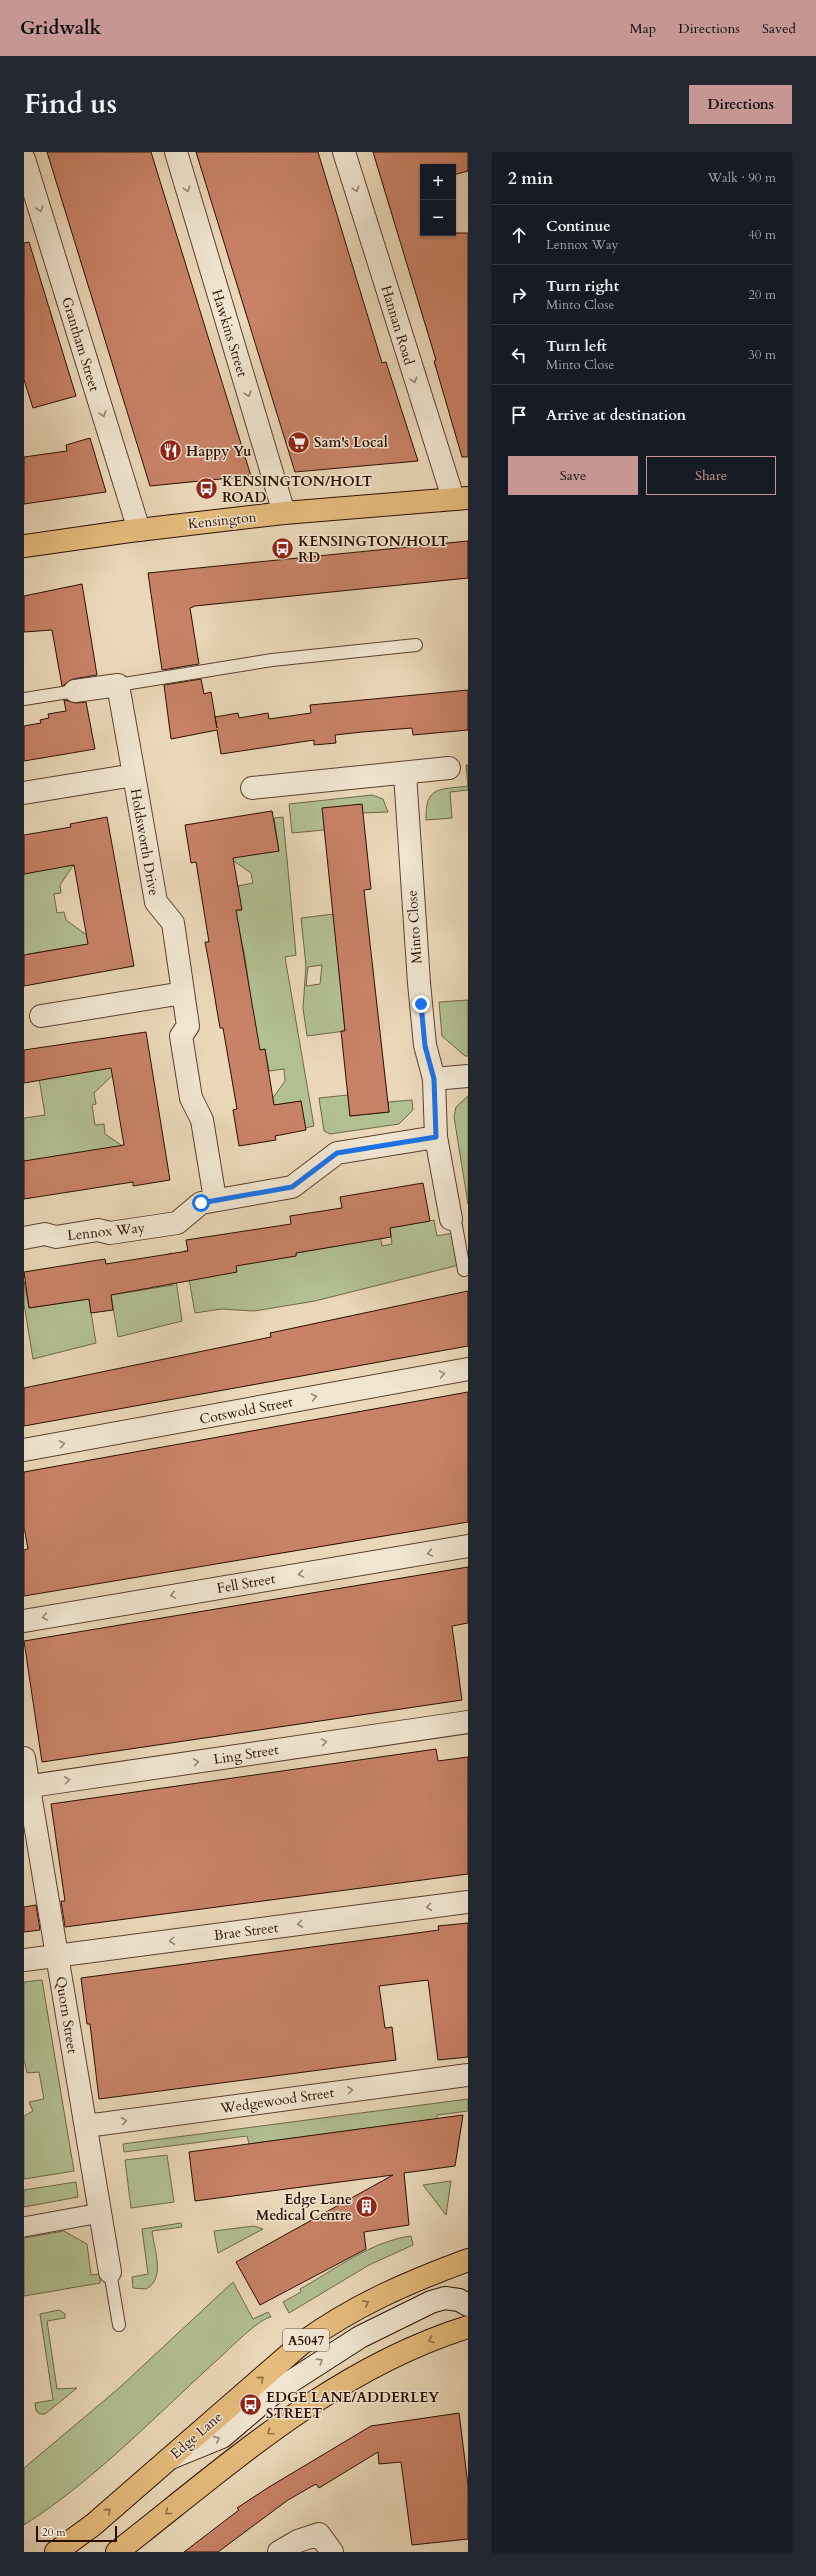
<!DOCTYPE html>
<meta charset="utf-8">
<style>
body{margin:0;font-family:Cardo,serif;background:#242831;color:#f1f3f6}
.controls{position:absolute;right:12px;top:12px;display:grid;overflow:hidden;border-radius:0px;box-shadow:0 1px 3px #0004}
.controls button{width:36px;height:36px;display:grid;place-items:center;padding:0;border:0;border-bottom:1px solid #363941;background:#171b24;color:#f1f3f6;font:20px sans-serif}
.scale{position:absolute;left:12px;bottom:10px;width:81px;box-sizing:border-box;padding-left:4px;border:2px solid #2b0e02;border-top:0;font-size:11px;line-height:14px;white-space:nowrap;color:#2b0e02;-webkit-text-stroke:3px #f1e6d1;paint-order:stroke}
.stop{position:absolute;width:12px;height:12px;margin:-9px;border:3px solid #1a73e8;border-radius:50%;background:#fff}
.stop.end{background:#1a73e8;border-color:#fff;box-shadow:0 1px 4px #0008}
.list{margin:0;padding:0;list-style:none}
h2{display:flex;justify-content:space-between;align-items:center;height:52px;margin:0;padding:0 16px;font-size:17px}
h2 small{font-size:13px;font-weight:400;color:#9ea1a6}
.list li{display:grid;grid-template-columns:26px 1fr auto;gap:12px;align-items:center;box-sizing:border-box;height:60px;padding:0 16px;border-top:1px solid #363941}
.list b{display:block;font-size:15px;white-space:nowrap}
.list p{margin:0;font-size:13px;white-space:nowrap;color:#9ea1a6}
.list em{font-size:13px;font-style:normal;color:#9ea1a6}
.actions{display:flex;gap:8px;padding:12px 16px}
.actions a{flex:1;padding:9px 0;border:1px solid #c59692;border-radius:0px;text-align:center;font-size:14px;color:#c59692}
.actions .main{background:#c59692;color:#111}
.icon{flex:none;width:22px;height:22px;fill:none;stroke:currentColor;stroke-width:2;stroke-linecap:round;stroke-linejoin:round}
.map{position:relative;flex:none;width:444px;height:2400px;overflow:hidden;border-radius:0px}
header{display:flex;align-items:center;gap:24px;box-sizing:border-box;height:56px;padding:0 20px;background:#c59692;color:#111}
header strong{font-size:19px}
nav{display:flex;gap:22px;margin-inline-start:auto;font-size:14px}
.intro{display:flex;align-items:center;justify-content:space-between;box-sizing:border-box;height:96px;padding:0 24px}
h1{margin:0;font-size:28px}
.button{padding:10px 18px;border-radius:0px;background:#c59692;color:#111;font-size:14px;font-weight:700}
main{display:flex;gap:24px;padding:0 24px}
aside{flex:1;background:#171b24;border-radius:0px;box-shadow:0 1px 3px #0004}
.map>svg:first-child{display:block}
.green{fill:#b2c092;stroke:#6e674a;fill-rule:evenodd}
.building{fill:#c88267;stroke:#2b0e02}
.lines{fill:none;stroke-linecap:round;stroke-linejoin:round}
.service-casing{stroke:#5b4030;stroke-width:14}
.pedestrian-casing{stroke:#5b4030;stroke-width:21}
.minor-casing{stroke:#5b4030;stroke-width:24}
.secondary-casing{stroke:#2b0e02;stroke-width:24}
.primary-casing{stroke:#2b0e02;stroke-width:24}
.trunk-casing{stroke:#2b0e02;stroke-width:24}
.service{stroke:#f1e6d1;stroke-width:12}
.pedestrian{stroke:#f1e6d1;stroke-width:19}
.minor{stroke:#f1e6d1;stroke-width:22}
.secondary{stroke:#f1e6d1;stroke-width:22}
.primary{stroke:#e5bc7c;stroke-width:22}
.trunk{stroke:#e5bc7c;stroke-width:22}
.oneway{stroke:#988574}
.oneway2{stroke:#916e45}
.route{stroke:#1a73e8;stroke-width:5}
.labels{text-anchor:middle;stroke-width:3;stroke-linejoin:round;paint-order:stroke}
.shield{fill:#f1e6d1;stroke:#664f40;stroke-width:1}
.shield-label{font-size:13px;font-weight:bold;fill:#2b0e02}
.street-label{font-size:14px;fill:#2b0e02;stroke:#f1e6d1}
.poi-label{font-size:14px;font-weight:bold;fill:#2b0e02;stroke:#f1e6d1;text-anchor:start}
</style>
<header>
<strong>Gridwalk</strong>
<nav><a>Map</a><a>Directions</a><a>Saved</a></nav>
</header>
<div class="intro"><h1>Find us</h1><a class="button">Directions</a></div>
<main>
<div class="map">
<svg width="444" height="2400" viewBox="0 0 444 2400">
<rect width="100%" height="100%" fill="#ead8b8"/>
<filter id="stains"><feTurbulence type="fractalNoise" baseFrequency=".005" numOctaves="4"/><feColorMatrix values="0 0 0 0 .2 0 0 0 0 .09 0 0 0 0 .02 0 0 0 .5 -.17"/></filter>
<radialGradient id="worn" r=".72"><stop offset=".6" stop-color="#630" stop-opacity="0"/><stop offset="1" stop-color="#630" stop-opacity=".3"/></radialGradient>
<path class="green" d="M 442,613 L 444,613 L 444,638 L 426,640 L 428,666 L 402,668 C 401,633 416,638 444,634 Z
M 348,643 L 359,647 L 364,660 L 339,661 L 300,678 L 268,681 L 265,652 Z
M 259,665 L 272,803 L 261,805 L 290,974 L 281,976 L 277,949 L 246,954 L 246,950 L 261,929 L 260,917 L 245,919 L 241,898 L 234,899 L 221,805 L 211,758 L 217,758 L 214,734 L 229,731 L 227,721 L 204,705 L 255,699 L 250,666 Z
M 52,709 L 36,733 L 37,741 L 30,742 L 33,761 L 40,760 L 42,768 L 64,784 L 65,792 L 4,802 L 8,826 L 0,826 L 0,722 Z
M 310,762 L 321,879 L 283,884 L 279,856 L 282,814 L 277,766 ZM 298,813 L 296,832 L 282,834 L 284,815 Z
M 444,848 L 444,904 L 441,904 L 418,884 L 415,850 Z
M 0,904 L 90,915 L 91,921 L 70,941 L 72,952 L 68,953 L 71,973 L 80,972 L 81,982 L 103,997 L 0,1009 L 0,966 L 21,963 L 14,920 Z
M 324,943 L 326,964 L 365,960 L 364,950 L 388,948 L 389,958 L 375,972 L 306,982 L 300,979 L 295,946 Z
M 444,944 L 444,1052 L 430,965 L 432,955 Z
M 318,1056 L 323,1083 L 355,1078 L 358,1094 L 368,1092 L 366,1076 L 410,1068 L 413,1084 L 429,1081 L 435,1113 L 291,1149 L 230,1159 L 197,1157 L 171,1161 L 160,1099 L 164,1099 L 201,1122 L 212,1120 L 212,1113 L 272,1104 L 272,1101 L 319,1093 L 313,1057 Z
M 148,1101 L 158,1169 L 94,1185 L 87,1143 L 149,1133 L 144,1102 Z
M 0,1129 L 5,1156 L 65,1147 L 72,1191 L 9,1207 L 0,1152 Z
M 18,1828 L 50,2019 L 0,2027 L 0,1964 L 9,1959 L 5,1950 L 20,1947 L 15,1920 L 3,1921 L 0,1908 L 0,1830 Z
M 444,1947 L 444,1959 L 413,1963 L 413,1967 L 225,1992 L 223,1984 L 100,2000 L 99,1992 Z
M 143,2003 L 150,2050 L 107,2056 L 101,2008 Z
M 427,2029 L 422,2063 L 399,2033 Z
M 52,2030 L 54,2045 L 0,2055 L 0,2038 Z
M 157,2071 L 158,2075 L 128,2079 C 130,2097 142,2127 122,2137 L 109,2136 L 108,2125 L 124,2122 L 118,2077 Z
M 230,2074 L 239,2077 L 194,2101 L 190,2079 Z
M 40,2079 L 63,2092 L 67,2123 L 76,2122 L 76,2131 L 0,2144 L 0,2086 Z
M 387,2084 L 389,2093 L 345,2113 L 265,2161 L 259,2150 L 277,2140 L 276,2137 C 310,2118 348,2089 387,2084 Z
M 209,2130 L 229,2167 L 244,2160 L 247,2165 C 237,2166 210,2192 202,2200 C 136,2259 75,2325 0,2373 L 0,2316 L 94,2237 Z
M 35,2158 L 41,2162 L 41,2166 L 23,2169 L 33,2237 L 53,2236 L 21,2262 L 16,2262 L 12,2259 L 11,2251 L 29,2248 L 16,2162 Z"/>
<path class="building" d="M 23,0 L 127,0 L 227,324 L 126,334 Z
M 172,0 L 294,0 L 358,211 L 362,210 L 394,309 L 271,320 Z
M 349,0 L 444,0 L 444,19 L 429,23 L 429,15 L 399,15 L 399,81 L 444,81 L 444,305 L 438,305 L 410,209 L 412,208 Z
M 5,90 L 52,244 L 9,256 L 0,228 L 0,91 Z
M 66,286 L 82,340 L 0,352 L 0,305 L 43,299 L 42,293 Z
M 444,389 L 444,426 L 171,454 L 166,456 L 175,512 L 138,518 L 124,421 Z
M 58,432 L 73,523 L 49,527 L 38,534 L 28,478 L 0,480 L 0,444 Z
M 177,527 L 180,542 L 187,540 L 193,576 L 191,565 L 214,561 L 215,566 L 244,561 L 245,567 L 287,561 L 286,553 L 444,538 L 444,578 L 389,583 L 388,576 L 338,580 L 311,583 L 312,591 L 290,593 L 290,588 L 197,602 L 193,578 L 147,587 L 140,533 Z
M 40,548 L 52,551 L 62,550 L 71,597 L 0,609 L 0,574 L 17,571 L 16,568 L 25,566 L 24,562 L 42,559 Z
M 338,652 L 347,737 L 340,738 L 365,960 L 326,964 L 317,879 L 321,879 L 298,656 Z
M 248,659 L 255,699 L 209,706 L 218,758 L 212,758 L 236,898 L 241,897 L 250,953 L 277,949 L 282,978 L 251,984 L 252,988 L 215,994 L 209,958 L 213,957 L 199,876 L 196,876 L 185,811 L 181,790 L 185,790 L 172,710 L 167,711 L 161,673 Z
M 83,665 L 110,814 L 0,834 L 0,803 L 64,792 L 50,713 L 0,722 L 0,683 L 47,675 L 46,672 Z
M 122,880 L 146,1028 L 109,1034 L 109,1030 L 0,1047 L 0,1009 L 100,993 L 87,916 L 0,931 L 0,898 Z
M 399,1031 L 406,1069 L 366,1076 L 367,1085 L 272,1101 L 272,1104 L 212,1114 L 213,1120 L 87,1143 L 89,1158 L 67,1161 L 65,1147 L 5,1156 L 0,1120 L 81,1107 L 82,1112 L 164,1099 L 162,1088 L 267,1072 L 266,1064 L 318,1056 L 316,1045 Z
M 444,1139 L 444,1194 L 0,1274 L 0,1236 L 247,1185 L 246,1181 Z
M 444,1240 L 444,1370 L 0,1444 L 0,1398 L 4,1397 L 0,1375 L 0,1320 Z
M 444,1415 L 444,1471 L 428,1474 L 438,1548 L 18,1610 L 0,1489 Z
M 412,1597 L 414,1609 L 444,1605 L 444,1722 L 41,1775 L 37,1749 L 41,1749 L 27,1652 Z
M 12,1753 L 16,1778 L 0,1780 L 0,1755 Z
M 444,1771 L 444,1905 L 414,1908 L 404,1828 L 379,1831 L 355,1834 L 361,1876 L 368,1875 L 372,1908 L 75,1947 L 66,1872 L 63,1872 L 57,1826 L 415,1778 L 414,1774 Z
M 439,1963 L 431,2014 L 380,2021 L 385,2073 L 340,2080 L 342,2097 L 236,2153 L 212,2110 L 369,2023 L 171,2049 L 165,2000 Z
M 435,2261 L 444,2333 L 444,2387 L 388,2393 L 377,2310 L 355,2312 L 354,2300 L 295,2336 L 292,2332 L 264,2348 L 194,2400 L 160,2400 L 215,2358 L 213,2356 L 245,2335 L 347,2274 Z"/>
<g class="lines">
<defs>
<path id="service" d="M 94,533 L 248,508 L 392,493
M 0,547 L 51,539
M 427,1067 L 432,1074 L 440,1118
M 86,2120 L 95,2173"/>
<path id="pedestrian" d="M 0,2075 L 76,2061"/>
<path id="minor" d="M 152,0 L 260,361
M 320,0 L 429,346
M 0,7 L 115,378
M 51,539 L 94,533 L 110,623
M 381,622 L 395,831 L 401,893 L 410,927 L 444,924
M 228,636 L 425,616
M 0,641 L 110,623 L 132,750 L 149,771 L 164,874 L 157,884 L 167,946 L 178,968 L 191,1047
M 17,864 L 159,841
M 410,927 L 412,985 L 427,1067
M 0,1086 L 21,1082 L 32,1085 L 74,1078 L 86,1081 L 153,1071 L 177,1051 L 268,1035 L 313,1001 L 412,985
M 0,1298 L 444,1217
M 0,1469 L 444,1394
M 0,1606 L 86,2120
M 0,1635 L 444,1570
M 0,1808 L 444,1750
M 62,1974 L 444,1923
M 255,2400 L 274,2389 L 295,2382 L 308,2400"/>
<path id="secondary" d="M 149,2305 L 198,2285 L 252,2239 L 336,2185 L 407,2150 L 421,2146 L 435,2148 L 444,2153"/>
<path id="primary" d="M 0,394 L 106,379 L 260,361 L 444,346"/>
<path id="trunk" d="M 32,2400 L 69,2373 L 277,2192 C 329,2154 384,2130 444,2108
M 93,2400 C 202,2315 309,2217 444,2175"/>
</defs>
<use href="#service" class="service-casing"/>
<use href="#pedestrian" class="pedestrian-casing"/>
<use href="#minor" class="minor-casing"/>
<use href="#secondary" class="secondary-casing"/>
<use href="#primary" class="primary-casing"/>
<use href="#trunk" class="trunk-casing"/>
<use href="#service" class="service"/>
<use href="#pedestrian" class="pedestrian"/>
<use href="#minor" class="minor"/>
<use href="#secondary" class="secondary"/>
<use href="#primary" class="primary"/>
<use href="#trunk" class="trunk"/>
</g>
<defs><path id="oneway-chevron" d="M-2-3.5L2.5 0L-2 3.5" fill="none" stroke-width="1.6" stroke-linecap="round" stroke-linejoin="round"/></defs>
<g class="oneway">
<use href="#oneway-chevron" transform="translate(163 37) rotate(73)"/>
<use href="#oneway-chevron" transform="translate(332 37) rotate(73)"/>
<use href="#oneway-chevron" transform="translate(16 57) rotate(73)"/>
<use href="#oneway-chevron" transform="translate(390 228) rotate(73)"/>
<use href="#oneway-chevron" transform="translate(224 242) rotate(74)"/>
<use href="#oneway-chevron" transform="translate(79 262) rotate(72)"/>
<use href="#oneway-chevron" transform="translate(418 1222) rotate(-10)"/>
<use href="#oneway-chevron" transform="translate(290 1245) rotate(-10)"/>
<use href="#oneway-chevron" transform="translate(38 1292) rotate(-10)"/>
<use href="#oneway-chevron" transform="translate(406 1401) rotate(170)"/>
<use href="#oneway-chevron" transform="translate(277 1422) rotate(170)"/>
<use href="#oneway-chevron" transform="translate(149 1443) rotate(170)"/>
<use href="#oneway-chevron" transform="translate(21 1465) rotate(170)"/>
<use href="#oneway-chevron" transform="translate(300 1590) rotate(-9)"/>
<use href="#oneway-chevron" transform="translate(172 1610) rotate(-9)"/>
<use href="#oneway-chevron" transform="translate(43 1628) rotate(-8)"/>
<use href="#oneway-chevron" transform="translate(405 1755) rotate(173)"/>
<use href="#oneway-chevron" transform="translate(276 1772) rotate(173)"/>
<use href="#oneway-chevron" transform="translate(148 1789) rotate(173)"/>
<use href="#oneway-chevron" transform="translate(326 1938) rotate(-7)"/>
<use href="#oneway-chevron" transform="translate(100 1969) rotate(-8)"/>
<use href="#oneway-chevron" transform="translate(296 2209) rotate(-32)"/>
<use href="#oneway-chevron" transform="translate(193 2287) rotate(-24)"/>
</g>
<g class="oneway2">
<use href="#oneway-chevron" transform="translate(342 2151) rotate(-28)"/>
<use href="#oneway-chevron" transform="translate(407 2188) rotate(159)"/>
<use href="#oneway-chevron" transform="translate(237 2227) rotate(-41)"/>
<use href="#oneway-chevron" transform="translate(246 2280) rotate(145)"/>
<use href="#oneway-chevron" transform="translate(84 2359) rotate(-42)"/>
<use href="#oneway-chevron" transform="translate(144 2360) rotate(142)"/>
</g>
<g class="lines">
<path class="route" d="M 177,1051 L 268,1035 L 313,1001 L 412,985 L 410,927 L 401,894 L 397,852"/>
</g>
<defs>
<symbol id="supermarket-disc" viewBox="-11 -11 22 22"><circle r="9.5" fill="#8f2418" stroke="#f1e6d1"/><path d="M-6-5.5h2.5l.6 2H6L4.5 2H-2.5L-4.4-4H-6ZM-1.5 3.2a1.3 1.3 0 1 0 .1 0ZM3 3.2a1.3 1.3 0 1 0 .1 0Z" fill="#fff"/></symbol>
<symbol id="restaurant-disc" viewBox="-11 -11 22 22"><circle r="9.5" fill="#8f2418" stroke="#f1e6d1"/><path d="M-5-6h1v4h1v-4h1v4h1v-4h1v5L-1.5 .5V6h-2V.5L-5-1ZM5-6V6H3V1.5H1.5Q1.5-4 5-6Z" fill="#fff"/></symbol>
<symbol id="bus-disc" viewBox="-11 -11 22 22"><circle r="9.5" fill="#8f2418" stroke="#f1e6d1"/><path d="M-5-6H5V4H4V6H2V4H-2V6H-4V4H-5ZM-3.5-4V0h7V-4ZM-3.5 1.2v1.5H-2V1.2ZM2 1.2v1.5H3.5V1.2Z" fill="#fff"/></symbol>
<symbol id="building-disc" viewBox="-11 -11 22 22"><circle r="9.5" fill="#8f2418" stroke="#f1e6d1"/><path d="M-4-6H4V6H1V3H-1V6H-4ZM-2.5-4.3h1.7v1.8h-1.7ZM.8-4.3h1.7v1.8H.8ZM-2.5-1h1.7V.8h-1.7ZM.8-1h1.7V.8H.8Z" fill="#fff"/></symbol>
</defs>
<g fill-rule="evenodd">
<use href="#supermarket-disc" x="262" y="278" width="25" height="25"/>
<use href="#restaurant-disc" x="134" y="286" width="25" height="25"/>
<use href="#bus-disc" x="170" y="324" width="25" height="25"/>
<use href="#bus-disc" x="246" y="384" width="25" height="25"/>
<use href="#building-disc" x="330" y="2042" width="25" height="25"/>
<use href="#bus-disc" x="214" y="2240" width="25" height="25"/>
</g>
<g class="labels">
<rect class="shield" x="259" y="2177" width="46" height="22" rx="3"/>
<g class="shield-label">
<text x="282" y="2193">A5047</text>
</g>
<g class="street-label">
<text transform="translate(374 173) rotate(73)" y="5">Hannan Road</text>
<text transform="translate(206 181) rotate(73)" y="5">Hawkins Street</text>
<text transform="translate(57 192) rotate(73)" y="5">Grantham Street</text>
<text transform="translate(198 368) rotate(-6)" y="5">Kensington</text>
<text transform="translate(121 690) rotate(80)" y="5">Holdsworth Drive</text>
<text transform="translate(390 775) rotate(-94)" y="5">Minto Close</text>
<text transform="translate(82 1079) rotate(-6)" y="5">Lennox Way</text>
<text transform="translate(222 1258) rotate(-11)" y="5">Cotswold Street</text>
<text transform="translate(222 1431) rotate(-10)" y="5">Fell Street</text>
<text transform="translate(222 1602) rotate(-9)" y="5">Ling Street</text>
<text transform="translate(222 1779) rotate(-7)" y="5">Brae Street</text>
<text transform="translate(43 1863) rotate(81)" y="5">Quorn Street</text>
<text transform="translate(253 1948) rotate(-8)" y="5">Wedgewood Street</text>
<text transform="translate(172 2283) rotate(-41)" y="5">Edge Lane</text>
</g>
<g class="poi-label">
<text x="290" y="295">Sam's Local</text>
<text x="162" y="304">Happy Yu</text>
<text x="198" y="334">KENSINGTON/HOLT<tspan x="198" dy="16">ROAD</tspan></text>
<text x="274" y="394">KENSINGTON/HOLT<tspan x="274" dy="16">RD</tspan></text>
<text x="328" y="2052" text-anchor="end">Edge Lane<tspan x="328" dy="16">Medical Centre</tspan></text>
<text x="242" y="2250">EDGE LANE/ADDERLEY<tspan x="242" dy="16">STREET</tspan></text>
</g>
</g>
<rect width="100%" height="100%" filter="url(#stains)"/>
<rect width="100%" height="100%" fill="url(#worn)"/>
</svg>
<div class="controls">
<button>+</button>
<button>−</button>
</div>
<div class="scale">20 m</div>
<div class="stop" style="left:177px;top:1051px"></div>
<div class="stop end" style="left:397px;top:852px"></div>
</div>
<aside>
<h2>2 min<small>Walk · 90 m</small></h2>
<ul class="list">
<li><svg class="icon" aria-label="ahead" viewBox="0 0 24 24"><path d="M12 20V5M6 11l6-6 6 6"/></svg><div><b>Continue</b><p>Lennox Way</p></div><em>40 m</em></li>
<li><svg class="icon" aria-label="right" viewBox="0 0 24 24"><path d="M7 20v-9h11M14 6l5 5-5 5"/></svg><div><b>Turn right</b><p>Minto Close</p></div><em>20 m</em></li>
<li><svg class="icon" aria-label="left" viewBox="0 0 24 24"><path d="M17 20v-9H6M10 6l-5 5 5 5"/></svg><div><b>Turn left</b><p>Minto Close</p></div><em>30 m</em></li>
<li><svg class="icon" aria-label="arrive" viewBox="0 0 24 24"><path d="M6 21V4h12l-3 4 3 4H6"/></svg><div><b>Arrive at destination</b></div></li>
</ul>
<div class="actions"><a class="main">Save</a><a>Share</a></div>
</aside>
</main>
